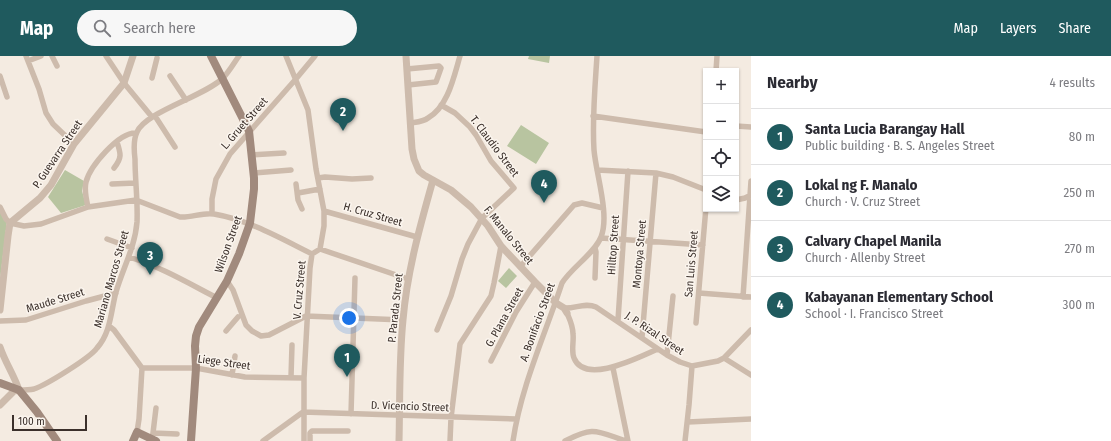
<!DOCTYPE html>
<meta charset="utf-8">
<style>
body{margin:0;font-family:"Fira Sans Condensed",sans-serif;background:#f7f7f7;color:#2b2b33}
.controls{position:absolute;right:12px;top:12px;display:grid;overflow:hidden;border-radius:0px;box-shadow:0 1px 3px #0004}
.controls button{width:36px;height:36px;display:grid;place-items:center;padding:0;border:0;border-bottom:1px solid #e1e1e2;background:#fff;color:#2b2b33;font:20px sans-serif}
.scale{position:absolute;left:12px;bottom:10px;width:75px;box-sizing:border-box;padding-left:4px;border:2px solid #3b302b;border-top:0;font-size:11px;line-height:14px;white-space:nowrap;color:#3b302b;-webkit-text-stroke:3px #fbf5ee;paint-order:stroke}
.you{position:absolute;left:349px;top:262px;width:14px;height:14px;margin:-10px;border:3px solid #fff;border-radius:50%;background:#1a73e8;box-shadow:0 0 0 6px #1a73e833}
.badge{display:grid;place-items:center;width:26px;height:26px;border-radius:50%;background:#1f5a5e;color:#fff;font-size:13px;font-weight:700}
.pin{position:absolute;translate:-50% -33px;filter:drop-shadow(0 1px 2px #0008)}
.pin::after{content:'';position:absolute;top:21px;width:14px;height:12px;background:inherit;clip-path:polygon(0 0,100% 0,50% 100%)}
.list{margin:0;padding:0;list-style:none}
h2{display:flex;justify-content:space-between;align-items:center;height:52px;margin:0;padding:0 16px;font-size:17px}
h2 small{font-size:13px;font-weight:400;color:#7c7c81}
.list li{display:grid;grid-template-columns:26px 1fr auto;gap:12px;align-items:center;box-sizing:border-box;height:56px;padding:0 16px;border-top:1px solid #e1e1e2}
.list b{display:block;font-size:15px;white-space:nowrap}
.list p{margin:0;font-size:13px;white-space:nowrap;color:#7c7c81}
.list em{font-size:13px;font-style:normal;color:#7c7c81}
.icon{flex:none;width:22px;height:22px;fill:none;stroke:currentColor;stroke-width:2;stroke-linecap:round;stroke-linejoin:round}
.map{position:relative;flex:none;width:751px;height:385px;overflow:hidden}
header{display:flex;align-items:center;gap:24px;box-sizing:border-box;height:56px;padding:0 20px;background:#1f5a5e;color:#fff}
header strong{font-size:19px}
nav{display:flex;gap:22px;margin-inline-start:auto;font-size:14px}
.search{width:280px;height:36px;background:#f7f7f7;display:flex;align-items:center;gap:10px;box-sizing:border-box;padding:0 14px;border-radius:22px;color:#7c7c81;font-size:15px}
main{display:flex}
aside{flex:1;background:#fff}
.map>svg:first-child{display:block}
.green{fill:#b8c4a0}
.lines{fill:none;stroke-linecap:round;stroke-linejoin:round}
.minor{stroke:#cdbbac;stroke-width:5.5}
.tertiary{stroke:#cdbbac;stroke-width:7}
.secondary{stroke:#a18a7d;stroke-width:8}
.labels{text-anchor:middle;stroke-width:3;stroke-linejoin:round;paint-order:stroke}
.street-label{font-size:11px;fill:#3b302b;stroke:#fbf5ee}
</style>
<header>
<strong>Map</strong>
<div class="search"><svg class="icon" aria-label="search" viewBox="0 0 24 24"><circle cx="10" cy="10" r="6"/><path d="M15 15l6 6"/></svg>Search here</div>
<nav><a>Map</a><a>Layers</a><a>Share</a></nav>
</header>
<main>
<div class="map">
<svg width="751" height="385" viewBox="0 0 751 385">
<rect width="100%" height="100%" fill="#f4ebe1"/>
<path class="green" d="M 529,0 L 550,0 L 549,7 L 528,3 Z
M 521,69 L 549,87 L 536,108 L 507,90 Z
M 65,114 L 84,125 L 82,135 L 86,149 L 61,157 L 48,141 Z
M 0,154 L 7,165 L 0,224 Z
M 509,212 L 517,220 L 506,232 L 498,225 Z"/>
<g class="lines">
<path class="minor" d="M 26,0 L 39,33 L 46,57 L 53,68 L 74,88
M 52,0 L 57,10
M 106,0 L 124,27 L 152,61
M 286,0 L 308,54 L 316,113 L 324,155 L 324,170 L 320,193 L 312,198 L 310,212 L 304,322 L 304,385
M 28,5 L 41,0
M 407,13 L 439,10 L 441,12 L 436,26 L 408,29
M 716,15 L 717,0
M 0,20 L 7,41
M 170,20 L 186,44
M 152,22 L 157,2
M 155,60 L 175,91
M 593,60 L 706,76
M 410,67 C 416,66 423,66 428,62 C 448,51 454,20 460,0
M 736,70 L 751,71
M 251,99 L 284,97
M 114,112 C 122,102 121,98 117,86
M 597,114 L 656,117 L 673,121 L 706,134
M 253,117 L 291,114
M 318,122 L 325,121 L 352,123 L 371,122
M 112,128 L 135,127
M 296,128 L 298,144 L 302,153
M 298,137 L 320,133
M 736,144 L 745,142 L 751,139
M 0,151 L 6,163 L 10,167 L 24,170 L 41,168 L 88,151 L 136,144 L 180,161 C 191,162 203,156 214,158 C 249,164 280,182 312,198
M 88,151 C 86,142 84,134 86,126 C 90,110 119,76 136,77
M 324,155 L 417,181
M 212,157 L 212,143 L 216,123 L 230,98 L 295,24 L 315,0
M 601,182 L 703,189
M 107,183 L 132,192
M 595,192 L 596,196 L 595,222
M 320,193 L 408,223
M 129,201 C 161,211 188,227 217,242
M 520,211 L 574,149 L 582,147 L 603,152
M 227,225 L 233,234 L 246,269 L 252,275 L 261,280 L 269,279 L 306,260 L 403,264
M 699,237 L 751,241
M 743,241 L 751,125
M 564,252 C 575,253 585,246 596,251 L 667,299 L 680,306 L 692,310 L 718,305 L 724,302 L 751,274
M 567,257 C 570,264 573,270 573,278 C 574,285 571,295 574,302 C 585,330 641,300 658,293
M 618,264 L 628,115
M 0,265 L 26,264 L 86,245 L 116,237
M 696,267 L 706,151
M 109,270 L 114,274 L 142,312 L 139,363 L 137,376
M 437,274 L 451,240 L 462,203 L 468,188 L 482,162 L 514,132 L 491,105 L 476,79 L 470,71 L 455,57 L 441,49
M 226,275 L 238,261
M 642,281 L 656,117
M 667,299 L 673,240
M 724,302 L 751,319
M 491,305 L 516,256 L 535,226
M 142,312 L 196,312 L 245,321 L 304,322
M 613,312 L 628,385
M 232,319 L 235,300
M 291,321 L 292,289
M 19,334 C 24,334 29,334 34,333 C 46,329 90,302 97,292 C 111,277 111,254 116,236 C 123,212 135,191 137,166 C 138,146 135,124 135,103 C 134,95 133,84 137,76 C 145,56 205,40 223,22 C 229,16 234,7 239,0
M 303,356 L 516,363
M 351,358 L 355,222
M 688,366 L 751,363
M 153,377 L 177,378
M 151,385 L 153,377 L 156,352
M 263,385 L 303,356
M 310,385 L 310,377 L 312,375 L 348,375
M 450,385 L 451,362 L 460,288 L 491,240 L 494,227 L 501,190
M 513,385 C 521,330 545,279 562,227 C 572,211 595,197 601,181 C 610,159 596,118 594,94 C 592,63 595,31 597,0
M 565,385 C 594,370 596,375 626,385
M 685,385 L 689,349 L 692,310"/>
<path class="tertiary" d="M 406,0 L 412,93 L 414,103 L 419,115 L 424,119 L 451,134 L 471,151 L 488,170 L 501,190 L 535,226 L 556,247 L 564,252 L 567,257
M 0,254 L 8,180 L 10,167 L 40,142 L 51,129 L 74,88 L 124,27 L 133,0
M 0,291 C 5,306 14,319 19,334 L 14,335 L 0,349
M 399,385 C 400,345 399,304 403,264 C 407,216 420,170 433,124"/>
<path class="secondary" d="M 0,327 L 19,334 L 37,356 L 57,385
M 133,385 L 137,376 L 156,385
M 191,385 L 196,312 L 195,290 L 196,280 L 199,271 L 227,225 L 239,198 L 250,167 L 254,133 L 254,122 L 249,75 L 211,0"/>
</g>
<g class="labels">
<g class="street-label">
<text transform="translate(244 67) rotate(-49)" y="4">L. Gruet Street</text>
<text transform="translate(495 90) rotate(53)" y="4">T. Claudio Street</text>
<text transform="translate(57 98) rotate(-56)" y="4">P. Guevarra Street</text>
<text transform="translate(373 158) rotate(16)" y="4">H. Cruz Street</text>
<text transform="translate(509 179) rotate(51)" y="4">F. Manalo Street</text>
<text transform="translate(228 188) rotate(-70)" y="4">Wilson Street</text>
<text transform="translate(613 189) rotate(-86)" y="4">Hilltop Street</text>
<text transform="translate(639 198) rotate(-85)" y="4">Montoya Street</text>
<text transform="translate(691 208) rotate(-85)" y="4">San Luis Street</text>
<text transform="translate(111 223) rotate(-74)" y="4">Mariano Marcos Street</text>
<text transform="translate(299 234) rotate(-85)" y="4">V. Cruz Street</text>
<text transform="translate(55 244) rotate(-17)" y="4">Maude Street</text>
<text transform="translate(395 252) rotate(-84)" y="4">P. Parada Street</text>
<text transform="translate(504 261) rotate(-61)" y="4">G. Plana Street</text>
<text transform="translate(537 266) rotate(-70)" y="4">A. Bonifacio Street</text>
<text transform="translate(655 277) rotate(34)" y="4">J. P. Rizal Street</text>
<text transform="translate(224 306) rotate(8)" y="4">Liege Street</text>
<text transform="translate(410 350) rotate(2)" y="4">D. Vicencio Street</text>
</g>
</g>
</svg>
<div class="controls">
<button>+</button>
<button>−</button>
<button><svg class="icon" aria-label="locate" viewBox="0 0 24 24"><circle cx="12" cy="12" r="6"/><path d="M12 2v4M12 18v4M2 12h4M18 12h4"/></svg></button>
<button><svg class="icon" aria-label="layers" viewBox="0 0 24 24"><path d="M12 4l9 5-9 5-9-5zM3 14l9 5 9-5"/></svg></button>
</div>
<div class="scale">100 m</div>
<div class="you"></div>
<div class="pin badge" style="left:347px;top:321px">1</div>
<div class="pin badge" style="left:343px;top:75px">2</div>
<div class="pin badge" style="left:150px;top:219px">3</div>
<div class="pin badge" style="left:544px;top:147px">4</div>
</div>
<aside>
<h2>Nearby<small>4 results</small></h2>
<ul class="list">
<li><span class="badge">1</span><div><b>Santa Lucia Barangay Hall</b><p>Public building · B. S. Angeles Street</p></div><em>80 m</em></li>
<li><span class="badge">2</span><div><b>Lokal ng F. Manalo</b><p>Church · V. Cruz Street</p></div><em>250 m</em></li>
<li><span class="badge">3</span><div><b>Calvary Chapel Manila</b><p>Church · Allenby Street</p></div><em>270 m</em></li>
<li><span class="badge">4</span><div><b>Kabayanan Elementary School</b><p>School · I. Francisco Street</p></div><em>300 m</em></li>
</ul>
</aside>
</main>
